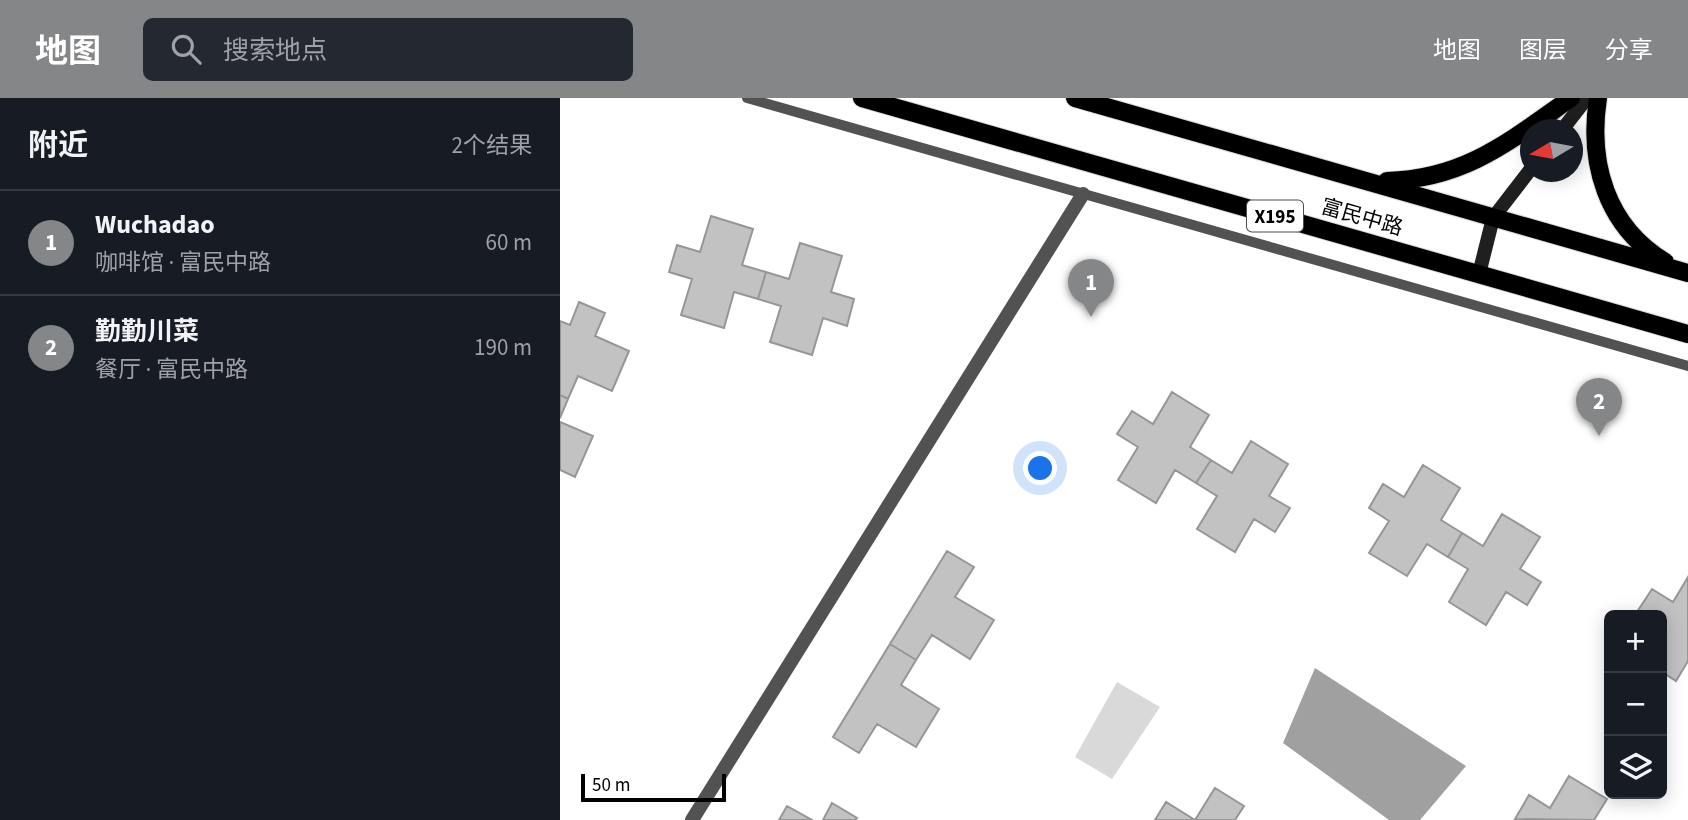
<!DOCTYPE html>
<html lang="zh">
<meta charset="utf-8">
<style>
body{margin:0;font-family:"Source Sans 3","Noto Sans SC",sans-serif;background:#242831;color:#f1f3f6}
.controls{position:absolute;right:21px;bottom:21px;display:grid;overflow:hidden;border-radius:10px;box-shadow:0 4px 18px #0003}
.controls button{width:63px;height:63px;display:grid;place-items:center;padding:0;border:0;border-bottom:2px solid #363941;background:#171b24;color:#f1f3f6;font:35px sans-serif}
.compass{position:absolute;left:960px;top:21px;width:63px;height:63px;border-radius:50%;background:#171b24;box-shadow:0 4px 18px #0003;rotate:260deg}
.scale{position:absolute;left:21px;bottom:18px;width:145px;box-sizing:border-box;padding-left:7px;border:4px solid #000;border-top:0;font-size:19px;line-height:24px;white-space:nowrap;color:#000;-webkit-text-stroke:5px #fff;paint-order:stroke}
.you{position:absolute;left:481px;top:371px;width:24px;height:24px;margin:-18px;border:5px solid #fff;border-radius:50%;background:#1a73e8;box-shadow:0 0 0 10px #1a73e833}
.badge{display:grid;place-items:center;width:46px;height:46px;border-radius:50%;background:#858687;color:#fff;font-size:23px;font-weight:700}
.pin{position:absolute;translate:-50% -58px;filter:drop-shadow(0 2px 4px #0008)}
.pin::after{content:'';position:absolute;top:37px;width:24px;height:21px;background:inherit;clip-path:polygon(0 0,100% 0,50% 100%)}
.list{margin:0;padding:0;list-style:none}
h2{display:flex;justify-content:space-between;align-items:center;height:91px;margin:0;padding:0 28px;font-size:30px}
h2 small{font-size:23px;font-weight:400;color:#9ea1a6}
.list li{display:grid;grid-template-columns:46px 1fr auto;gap:21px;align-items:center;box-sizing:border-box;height:105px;padding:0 28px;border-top:2px solid #363941}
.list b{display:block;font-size:26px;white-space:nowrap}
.list p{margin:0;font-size:23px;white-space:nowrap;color:#9ea1a6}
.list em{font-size:23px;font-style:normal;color:#9ea1a6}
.icon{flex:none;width:38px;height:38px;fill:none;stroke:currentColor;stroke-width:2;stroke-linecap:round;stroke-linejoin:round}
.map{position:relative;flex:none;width:1128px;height:722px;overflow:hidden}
header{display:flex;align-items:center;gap:42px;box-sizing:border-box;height:98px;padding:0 35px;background:#858687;color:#fff}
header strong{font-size:33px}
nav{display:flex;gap:38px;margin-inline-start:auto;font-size:24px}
.search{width:490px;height:63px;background:#242831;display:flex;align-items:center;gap:18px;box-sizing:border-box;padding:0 24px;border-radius:10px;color:#9ea1a6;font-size:26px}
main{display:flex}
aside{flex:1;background:#171b24}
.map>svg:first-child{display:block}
.green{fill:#d9d9d9}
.water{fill:#a0a0a0}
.building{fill:#c2c2c2;stroke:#969696;stroke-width:2}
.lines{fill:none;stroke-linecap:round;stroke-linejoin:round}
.primary-casing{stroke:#dbdbdb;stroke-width:20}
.lane{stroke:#525252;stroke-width:10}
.street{stroke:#525252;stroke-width:14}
.secondary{stroke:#1f1f1f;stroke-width:14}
.primary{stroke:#000;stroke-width:18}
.labels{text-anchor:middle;stroke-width:5;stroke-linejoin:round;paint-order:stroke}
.shield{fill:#fff;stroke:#4c4c4c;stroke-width:2}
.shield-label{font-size:19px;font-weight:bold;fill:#000}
.street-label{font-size:21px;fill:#000;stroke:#fff}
</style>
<header>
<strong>地图</strong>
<div class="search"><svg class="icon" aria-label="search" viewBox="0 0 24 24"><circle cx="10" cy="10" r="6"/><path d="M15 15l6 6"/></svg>搜索地点</div>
<nav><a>地图</a><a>图层</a><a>分享</a></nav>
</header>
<main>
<aside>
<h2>附近<small>2个结果</small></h2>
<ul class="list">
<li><span class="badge">1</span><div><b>Wuchadao</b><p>咖啡馆 · 富民中路</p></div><em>60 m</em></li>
<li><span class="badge">2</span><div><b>勤勤川菜</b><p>餐厅 · 富民中路</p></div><em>190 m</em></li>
</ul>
</aside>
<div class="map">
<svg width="1128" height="722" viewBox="0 0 1128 722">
<rect width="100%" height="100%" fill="#fff"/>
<path class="green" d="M 557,584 L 600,609 L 552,681 L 515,659 Z"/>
<path class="water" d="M 755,570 L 906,668 L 860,722 L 829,722 L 723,645 Z"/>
<path class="building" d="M 151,118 L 193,131 L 182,167 L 206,174 L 198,201 L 174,194 L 164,230 L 121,217 L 132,181 L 109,174 L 117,147 L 140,154 Z
M 240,145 L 282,158 L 271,194 L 294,201 L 287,228 L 263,220 L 252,257 L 210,244 L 221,208 L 198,201 L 206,174 L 229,181 Z
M 19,204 L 45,215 L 35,238 L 69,253 L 52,293 L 18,278 L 8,301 L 0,297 L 0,223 L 10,227 Z
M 612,294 L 649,317 L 630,349 L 651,362 L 636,385 L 615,372 L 596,405 L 558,382 L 578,349 L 557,336 L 572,313 L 593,326 Z
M 0,297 L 8,301 L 0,320 Z
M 0,324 L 33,338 L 15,379 L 0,372 Z
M 691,343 L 728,366 L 709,398 L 730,410 L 715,434 L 694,421 L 675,454 L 637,431 L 657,398 L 636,385 L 651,362 L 672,375 Z
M 863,367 L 900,390 L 881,422 L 902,435 L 888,459 L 867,446 L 847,478 L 809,455 L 829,423 L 809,410 L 823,386 L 844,399 Z
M 942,416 L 980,439 L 960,471 L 981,484 L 967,507 L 946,494 L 926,527 L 889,504 L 908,471 L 888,459 L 902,435 L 923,448 Z
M 387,453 L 414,469 L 395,499 L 434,522 L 410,561 L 372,537 L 356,562 L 330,546 Z
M 1128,479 L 1128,563 L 1116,583 L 1102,574 L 1102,517 L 1082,517 L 1077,514 L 1092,491 L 1113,504 Z
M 330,546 L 356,562 L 341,587 L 379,611 L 356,649 L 317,626 L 299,655 L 273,639 Z
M 1009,678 L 1047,701 L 1034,722 L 955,721 L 969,697 L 990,710 Z
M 655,690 L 684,708 L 675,722 L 595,722 L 606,704 L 635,722 Z
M 272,705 L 297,720 L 295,722 L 263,722 Z
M 227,708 L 252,722 L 219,722 Z"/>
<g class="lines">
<defs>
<path id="primary" d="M 302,0 L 1128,236
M 515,0 L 1128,175
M 1038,0 C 1028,65 1046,128 1105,164
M 827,83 C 905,81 950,43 1011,0"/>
</defs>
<use href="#primary" class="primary-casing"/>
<path class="lane" d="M 187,0 L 1128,268"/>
<path class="street" d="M 132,722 L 523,96"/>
<path class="secondary" d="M 1002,32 L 1027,0
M 919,176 L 933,120 L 970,72"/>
<use href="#primary" class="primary"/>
</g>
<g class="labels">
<rect class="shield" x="687" y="102.5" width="56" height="31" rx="5"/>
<g class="shield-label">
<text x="715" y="125">X195</text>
</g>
<g class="street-label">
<text transform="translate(802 119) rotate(16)" y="7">富民中路</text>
</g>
</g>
</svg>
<div class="controls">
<button>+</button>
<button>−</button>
<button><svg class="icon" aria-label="layers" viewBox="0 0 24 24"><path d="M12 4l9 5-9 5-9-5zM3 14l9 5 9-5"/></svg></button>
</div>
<svg class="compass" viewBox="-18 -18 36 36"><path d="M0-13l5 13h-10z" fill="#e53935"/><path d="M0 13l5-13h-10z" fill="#9ea1a6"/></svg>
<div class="scale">50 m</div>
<div class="you"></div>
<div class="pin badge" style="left:531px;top:219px">1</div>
<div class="pin badge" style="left:1039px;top:338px">2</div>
</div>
</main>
